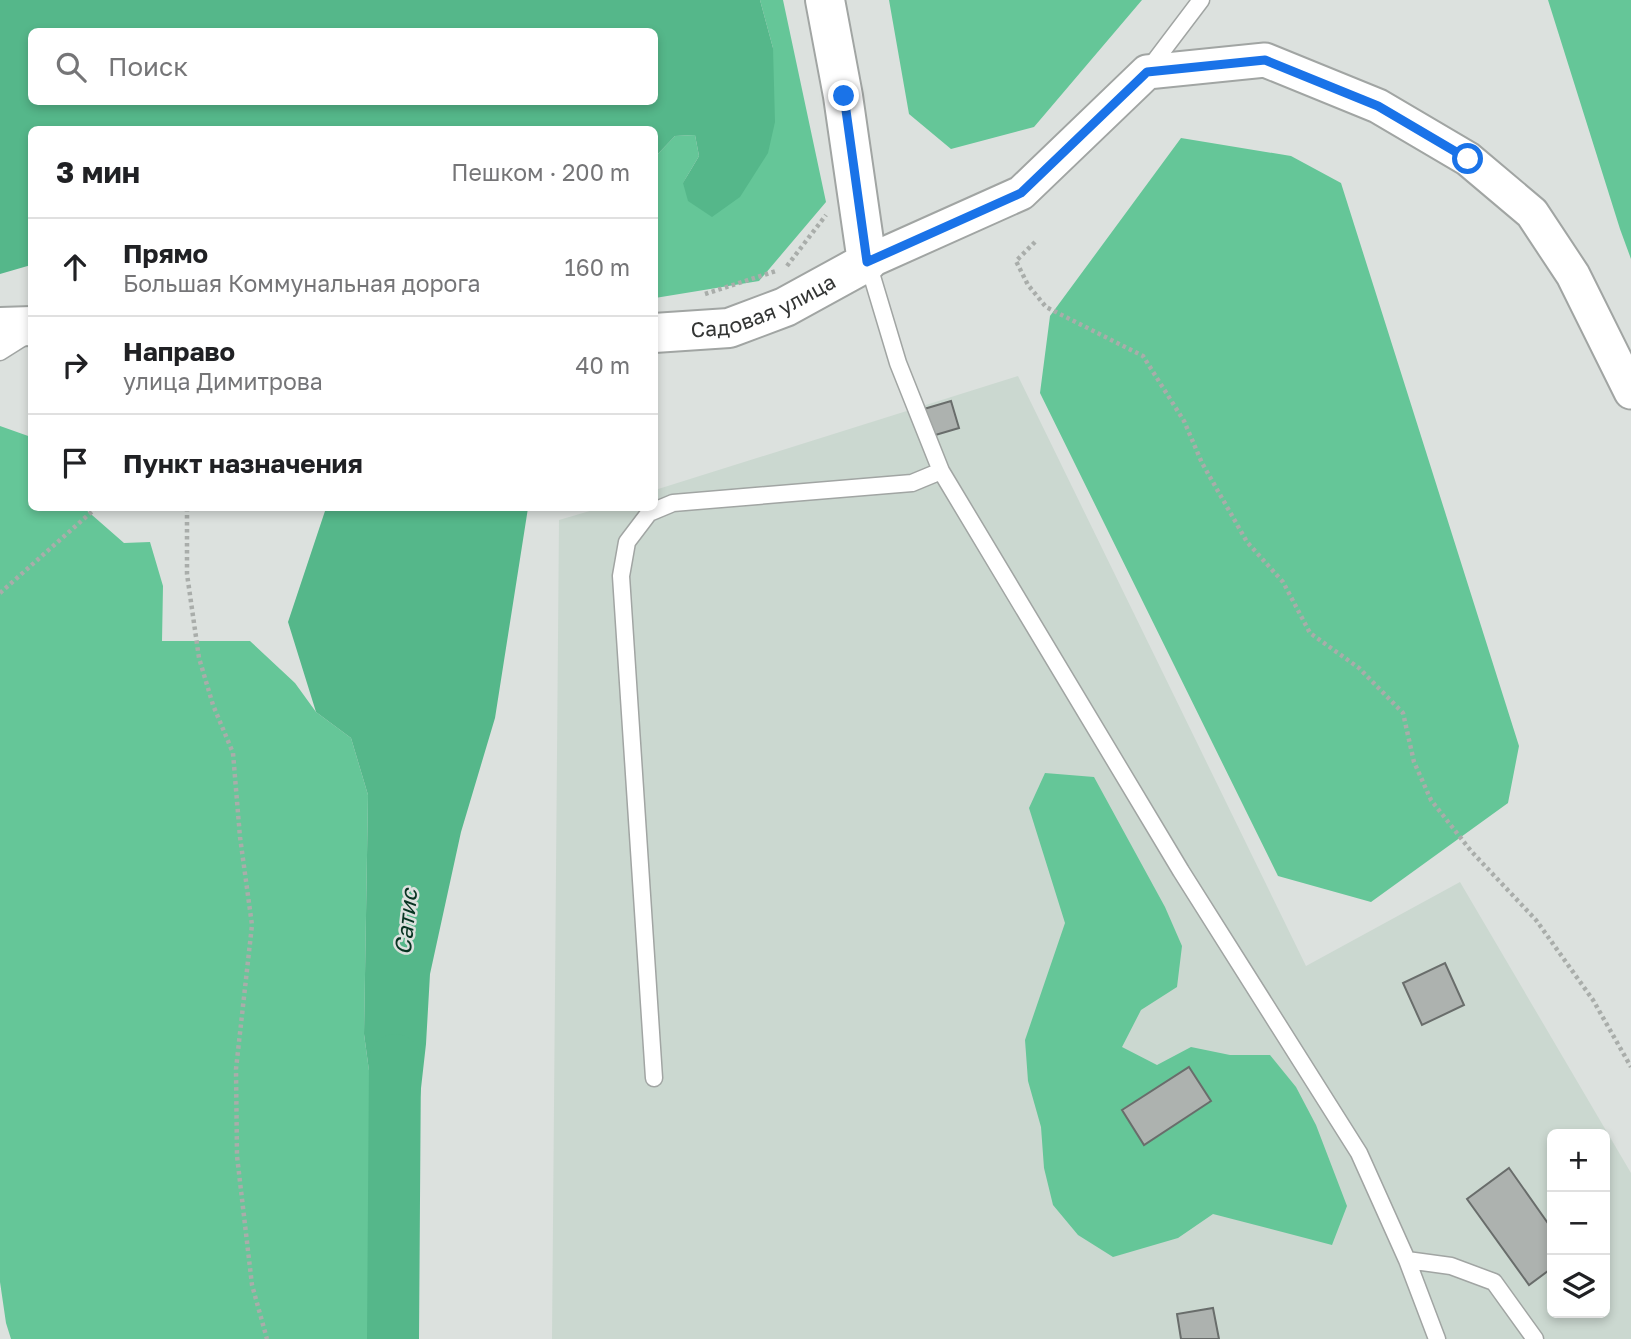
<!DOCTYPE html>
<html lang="ru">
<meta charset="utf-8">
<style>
body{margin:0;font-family:"Golos Text",sans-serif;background:#f2f2f2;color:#202124}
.controls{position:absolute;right:21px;bottom:21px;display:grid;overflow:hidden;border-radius:10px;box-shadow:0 4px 10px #0003}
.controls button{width:63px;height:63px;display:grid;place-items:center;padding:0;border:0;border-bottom:2px solid #e0e0e0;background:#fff;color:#202124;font:35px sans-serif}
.stop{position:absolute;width:21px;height:21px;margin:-16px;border:5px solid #1a73e8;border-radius:50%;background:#fff}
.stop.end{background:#1a73e8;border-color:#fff;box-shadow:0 2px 7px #0008}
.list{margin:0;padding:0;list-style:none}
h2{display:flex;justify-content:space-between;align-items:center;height:91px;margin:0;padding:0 28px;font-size:30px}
h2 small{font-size:23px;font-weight:400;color:#757577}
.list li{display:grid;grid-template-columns:46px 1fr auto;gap:21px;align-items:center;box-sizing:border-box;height:98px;padding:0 28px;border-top:2px solid #e0e0e0}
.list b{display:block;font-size:26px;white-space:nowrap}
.list p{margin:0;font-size:23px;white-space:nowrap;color:#757577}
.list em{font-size:23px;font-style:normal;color:#757577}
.icon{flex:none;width:38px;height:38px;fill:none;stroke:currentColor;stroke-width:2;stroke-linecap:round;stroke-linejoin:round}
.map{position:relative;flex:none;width:1631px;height:1339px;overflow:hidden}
.search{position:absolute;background:#fff;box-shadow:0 4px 10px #0003;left:28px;top:28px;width:630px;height:77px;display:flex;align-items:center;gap:18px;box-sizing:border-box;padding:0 24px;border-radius:10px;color:#757577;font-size:26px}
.panel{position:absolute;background:#fff;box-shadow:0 4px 10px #0003;left:28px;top:126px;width:630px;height:385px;border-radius:10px}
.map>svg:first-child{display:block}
.built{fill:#cbd8d0;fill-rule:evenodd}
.forest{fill:#65c698}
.water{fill:#55b78a;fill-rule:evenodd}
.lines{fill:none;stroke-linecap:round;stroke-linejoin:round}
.river{stroke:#55b78a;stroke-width:52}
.building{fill:#adb2af;stroke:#696d6b;stroke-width:2}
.service-casing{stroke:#a1a5a3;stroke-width:19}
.minor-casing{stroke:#a1a5a3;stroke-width:37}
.tertiary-casing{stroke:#a1a5a3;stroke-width:42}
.path{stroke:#a9adaa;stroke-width:4.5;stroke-dasharray:3.5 3.5;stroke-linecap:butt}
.service{stroke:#fff;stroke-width:16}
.minor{stroke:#fff;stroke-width:33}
.tertiary{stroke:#fff;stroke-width:38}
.route{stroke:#1a73e8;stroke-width:9}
.labels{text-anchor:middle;stroke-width:5;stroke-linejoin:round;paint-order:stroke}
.street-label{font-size:21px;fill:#333534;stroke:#dce1de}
.water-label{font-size:23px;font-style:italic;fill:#073321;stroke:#dce1de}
</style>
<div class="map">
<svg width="1631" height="1339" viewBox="0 0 1631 1339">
<rect width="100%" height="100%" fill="#dce1de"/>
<path class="built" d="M 1018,376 L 1306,966 L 1460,882 L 1631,1173 L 1631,1339 L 552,1339 L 559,520 L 600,508 L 654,508 L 655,490 ZM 1552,1134 L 1605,1134 L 1605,1313 L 1552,1313 Z"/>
<path class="forest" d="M 760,0 L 783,0 L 826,202 L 759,281 L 655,298 L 655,157 L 675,136 L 695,135 L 699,156 L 683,183 L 773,48 Z
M 889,0 L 1142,0 L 1034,127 L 951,149 L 909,114 Z
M 1548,0 L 1631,0 L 1631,259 L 1620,229 Z
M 1181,138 L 1291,156 L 1341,183 L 1519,746 L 1508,803 L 1371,902 L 1278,876 L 1040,393 L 1050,316 Z
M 0,426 L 31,437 L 32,508 L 84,508 L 124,543 L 150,542 L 163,586 L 162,641 L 250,641 L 295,683 L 316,712 L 351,738 L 368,795 L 364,1034 L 376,1122 L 378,1255 L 373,1339 L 11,1339 L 6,1323 L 0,1282 Z
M 1045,773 L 1094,777 L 1165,907 L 1182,946 L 1177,987 L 1141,1010 L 1122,1047 L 1157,1065 L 1191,1047 L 1230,1055 L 1270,1055 L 1296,1087 L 1316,1125 L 1347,1206 L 1332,1245 L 1213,1214 L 1178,1238 L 1113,1257 L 1078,1235 L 1053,1205 L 1044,1168 L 1041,1127 L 1028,1081 L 1025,1040 L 1065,923 L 1029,808 Z"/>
<path class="water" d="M 0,0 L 760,0 L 773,48 L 775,122 L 768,153 L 740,197 L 712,217 L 688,201 L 683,183 L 699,156 L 695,135 L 675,136 L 655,157 L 654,130 L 32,130 L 31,265 L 0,274 ZM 32,32 L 654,32 L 654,102 L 32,102 Z
M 326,508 L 528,508 L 495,718 L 461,832 L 430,974 L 426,1044 L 420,1097 L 394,1133 L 376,1122 L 364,1034 L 368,795 L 351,738 L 316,712 L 288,622 Z"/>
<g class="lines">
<path class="river" d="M 393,1339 L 395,1060"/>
</g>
<path class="building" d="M 951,401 L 959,428 L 932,436 L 924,409 Z
M 1445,963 L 1464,1005 L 1422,1025 L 1403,983 Z
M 1189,1067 L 1211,1101 L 1144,1145 L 1122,1110 Z
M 1509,1168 L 1552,1229 L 1552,1268 L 1529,1285 L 1467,1199 Z
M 1213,1308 L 1219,1339 L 1181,1339 L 1177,1314 Z"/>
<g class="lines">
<defs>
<path id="service" d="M 1148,70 L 1201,0
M 868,263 L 898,363 L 941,471 L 1181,871 L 1359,1153 L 1407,1260 L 1437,1339
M 0,352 L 27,335
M 654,1078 L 621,576 L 627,542 L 649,513 L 673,503 L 912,483 L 941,471
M 1407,1260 L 1451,1266 L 1494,1282 L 1535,1339"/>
<path id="minor" d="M 867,262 L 1021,193 L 1147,72 L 1265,60 L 1378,106 L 1468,159 L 1532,213 L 1573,275 L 1631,392"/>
<g id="tertiary">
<path d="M 0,327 L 32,326"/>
<path id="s1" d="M 654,333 L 729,328 L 785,307 L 867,262 L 843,96 L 825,0"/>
</g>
</defs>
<use href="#service" class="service-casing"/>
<use href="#minor" class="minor-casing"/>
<use href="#tertiary" class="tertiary-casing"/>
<path class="path" d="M 1035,242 L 1016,261 L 1028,285 L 1046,307 L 1143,356 L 1184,421 L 1202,463 L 1247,542 L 1283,582 L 1310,633 L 1359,668 L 1403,713 L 1414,762 L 1431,800 L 1471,851 L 1536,920 L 1593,1000 L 1631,1067
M 787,266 L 826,215
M 705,294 L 776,271
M 187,508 L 187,574 L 199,658 L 213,705 L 233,753 L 240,837 L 252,925 L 236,1069 L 237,1156 L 252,1285 L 267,1339
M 0,593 L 96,508"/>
<use href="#service" class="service"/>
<use href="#minor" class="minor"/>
<use href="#tertiary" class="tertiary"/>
</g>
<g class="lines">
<path class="route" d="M 844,96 L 867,262 L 1021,193 L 1147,72 L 1265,60 L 1378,106 L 1468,159"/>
</g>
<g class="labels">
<g class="street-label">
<text dy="7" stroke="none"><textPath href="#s1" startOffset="114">Садовая улица</textPath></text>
</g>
<g class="water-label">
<text transform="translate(406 922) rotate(-84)" y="8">Сатис</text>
</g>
</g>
</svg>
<div class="controls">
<button>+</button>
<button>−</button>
<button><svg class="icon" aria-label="layers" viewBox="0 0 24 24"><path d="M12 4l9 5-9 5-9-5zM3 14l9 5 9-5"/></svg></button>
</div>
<div class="stop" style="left:1468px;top:159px"></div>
<div class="stop end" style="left:844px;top:96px"></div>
<div class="search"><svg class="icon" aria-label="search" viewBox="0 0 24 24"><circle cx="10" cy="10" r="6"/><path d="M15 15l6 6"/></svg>Поиск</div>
<section class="panel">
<h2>3 мин<small>Пешком · 200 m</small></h2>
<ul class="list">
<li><svg class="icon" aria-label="ahead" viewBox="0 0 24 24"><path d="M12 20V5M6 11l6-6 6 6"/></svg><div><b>Прямо</b><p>Большая Коммунальная дорога</p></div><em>160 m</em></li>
<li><svg class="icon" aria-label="right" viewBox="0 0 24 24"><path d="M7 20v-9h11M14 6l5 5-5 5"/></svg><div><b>Направо</b><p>улица Димитрова</p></div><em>40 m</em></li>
<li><svg class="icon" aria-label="arrive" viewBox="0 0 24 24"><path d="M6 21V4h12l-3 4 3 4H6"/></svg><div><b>Пункт назначения</b></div></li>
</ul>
</section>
</div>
